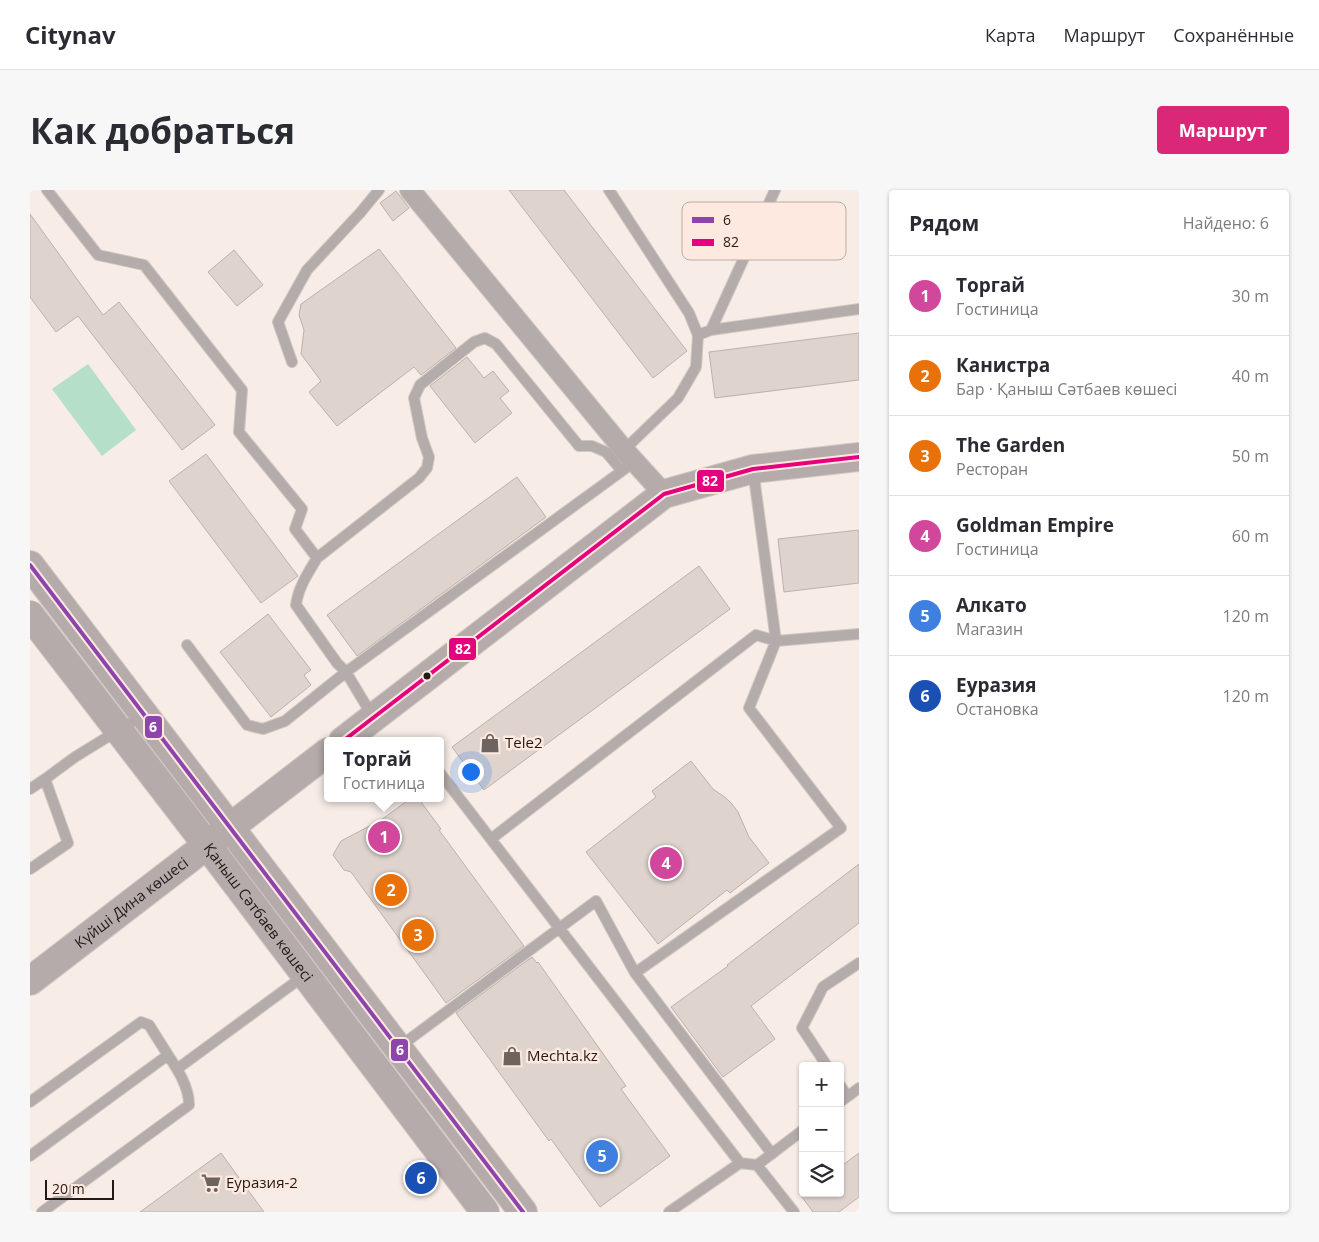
<!DOCTYPE html>
<html lang="ru">
<meta charset="utf-8">
<style>
body{margin:0;font-family:"Open Sans",sans-serif;background:#f7f7f7;color:#2b2b33}
.controls{position:absolute;right:15px;bottom:15px;display:grid;overflow:hidden;border-radius:5px;box-shadow:0 1px 4px #0004}
.controls button{width:45px;height:45px;display:grid;place-items:center;padding:0;border:0;border-bottom:1px solid #e1e1e2;background:#fff;color:#2b2b33;font:25px sans-serif}
.scale{position:absolute;left:15px;bottom:12px;width:69px;box-sizing:border-box;padding-left:5px;border:2px solid #251914;border-top:0;font-size:14px;line-height:18px;white-space:nowrap;color:#251914;-webkit-text-stroke:4px #fde9e0;paint-order:stroke}
.you{position:absolute;left:440px;top:581px;width:18px;height:18px;margin:-12px;border:4px solid #fff;border-radius:50%;background:#1a73e8;box-shadow:0 0 0 8px #1a73e833}
.badge{display:grid;place-items:center;width:32px;height:32px;border-radius:50%;background:#db2777;color:#fff;font-size:16px;font-weight:700}
.pin{position:absolute;translate:-50% -50%;border:2px solid #fff;box-shadow:0 1px 5px #0006}
.popup{position:absolute;left:294px;top:547px;width:120px;height:65px;box-sizing:border-box;display:grid;place-content:center;border-radius:5px;background:#fff;filter:drop-shadow(0 1px 4px #0005);font-size:16px;white-space:nowrap;color:#7c7c81}
.popup b{font-size:19px;color:#2b2b33}
.popup::after{content:'';position:absolute;left:50%;top:100%;margin-left:-10px;border:10px solid transparent;border-top-color:#fff}
.list{margin:0;padding:0;list-style:none}
h2{display:flex;justify-content:space-between;align-items:center;height:65px;margin:0;padding:0 20px;font-size:21px}
h2 small{font-size:16px;font-weight:400;color:#7c7c81}
.list li{display:grid;grid-template-columns:32px 1fr auto;gap:15px;align-items:center;box-sizing:border-box;height:80px;padding:0 20px;border-top:1px solid #e1e1e2}
.list b{display:block;font-size:19px;white-space:nowrap}
.list p{margin:0;font-size:16px;white-space:nowrap;color:#7c7c81}
.list em{font-size:16px;font-style:normal;color:#7c7c81}
.icon{flex:none;width:28px;height:28px;fill:none;stroke:currentColor;stroke-width:2;stroke-linecap:round;stroke-linejoin:round}
.map{position:relative;flex:none;width:829px;height:1022px;overflow:hidden;border-radius:5px}
header{display:flex;align-items:center;gap:30px;box-sizing:border-box;height:70px;padding:0 25px;background:#fff;border-bottom:1px solid #e1e1e2}
header strong{font-size:24px}
nav{display:flex;gap:28px;margin-inline-start:auto;font-size:18px}
.intro{display:flex;align-items:center;justify-content:space-between;box-sizing:border-box;height:120px;padding:0 30px}
h1{margin:0;font-size:35px}
.button{padding:12px 22px;border-radius:5px;background:#db2777;color:#fff;font-size:18px;font-weight:700}
main{display:flex;gap:30px;padding:0 30px}
aside{flex:1;background:#fff;border-radius:5px;box-shadow:0 1px 4px #0004}
.map>svg:first-child{display:block}
.green{fill:#b6dfc8}
.building{fill:#dfd3ce;stroke:#bcb1ac}
.lines{fill:none;stroke-linecap:round;stroke-linejoin:round}
.lane-casing{stroke:#d0c7c2;stroke-width:12}
.street-casing{stroke:#d0c7c2;stroke-width:22}
.secondary-casing{stroke:#d0c7c2;stroke-width:30}
.lane{stroke:#b4acaa;stroke-width:10}
.street{stroke:#b4acaa;stroke-width:20}
.secondary{stroke:#b4abaa;stroke-width:28}
.bus-1-casing{stroke:#fde9e0;stroke-width:8}
.bus-2-casing{stroke:#fde9e0;stroke-width:8}
.bus-1{stroke:#8e44ad;stroke-width:4}
.bus-2{stroke:#e5007d;stroke-width:4}
.bus-dot{fill:#251914;stroke:#fde9e0;stroke-width:2}
.labels{text-anchor:middle;stroke-width:5;stroke-linejoin:round;paint-order:stroke}
.poi-label{font-size:15px;fill:#251914;stroke:#fde9e0;text-anchor:start}
.street-label{font-size:15px;fill:#251914;stroke:#fde9e0}
.key{fill:#fde9e0;stroke:#bcaba3;stroke-width:1}
.key-label{font-size:14px;fill:#251914}
.line-badge{stroke:#fde9e0;stroke-width:2}
.badge-label{font-size:14px;text-anchor:middle;font-weight:bold;fill:#fff}
</style>
<header>
<strong>Citynav</strong>
<nav><a>Карта</a><a>Маршрут</a><a>Сохранённые</a></nav>
</header>
<div class="intro"><h1>Как добраться</h1><a class="button">Маршрут</a></div>
<main>
<div class="map">
<svg width="829" height="1022" viewBox="0 0 829 1022">
<rect width="100%" height="100%" fill="#f7ece6"/>
<path class="green" d="M 58,174 L 106,240 L 72,266 L 22,199 Z"/>
<path class="building" d="M 479,0 L 534,0 L 657,161 L 623,188 Z
M 366,1 L 379,18 L 363,31 L 350,13 Z
M 0,24 L 73,125 L 89,112 L 185,235 L 152,260 L 48,126 L 26,142 L 0,107 Z
M 349,59 L 426,158 L 391,185 L 384,177 L 307,236 L 279,202 L 291,191 L 271,164 L 274,140 L 269,125 L 271,114 Z
M 204,60 L 233,95 L 207,116 L 178,82 Z
M 829,143 L 829,190 L 685,208 L 679,162 Z
M 437,167 L 454,188 L 463,181 L 479,201 L 470,208 L 482,223 L 445,253 L 400,196 Z
M 176,264 L 268,386 L 231,413 L 139,291 Z
M 487,287 L 516,327 L 327,466 L 297,425 Z
M 829,340 L 829,393 L 754,402 L 748,349 Z
M 669,376 L 700,419 L 454,600 L 422,557 Z
M 238,424 L 281,480 L 274,485 L 281,495 L 241,527 L 190,462 Z
M 661,571 L 683,599 L 696,608 L 702,614 L 708,622 L 719,647 L 739,673 L 700,703 L 697,700 L 628,754 L 556,662 L 626,607 L 622,601 Z
M 381,608 L 388,608 L 411,639 L 409,640 L 494,756 L 416,813 L 321,682 L 314,680 L 303,665 L 311,651 L 351,630 Z
M 829,674 L 829,733 L 721,816 L 745,849 L 693,887 L 641,817 L 698,776 L 697,775 Z
M 502,767 L 507,773 L 508,772 L 596,896 L 591,899 L 640,966 L 570,1017 L 521,949 L 519,951 L 426,823 Z
M 191,963 L 234,1022 L 110,1022 Z
M 829,963 L 829,1007 L 809,1022 L 783,1022 L 769,1003 L 810,1003 L 810,977 Z"/>
<g class="lines">
<defs>
<path id="lane" d="M 17,0 L 68,65 L 114,75 L 212,200 L 209,242 L 272,319 L 265,339 L 287,368 L 389,288 L 397,278 L 399,267 L 392,248 L 384,208 L 390,195 L 444,152 L 455,148 L 466,154 L 549,256 L 562,256 L 576,262 L 592,281
M 579,0 L 659,123 L 668,145 L 666,177 L 648,208 L 594,260
M 681,140 L 745,0
M 668,145 L 681,140 L 829,119
M 262,172 L 248,132 L 277,80 L 330,23 L 349,0
M 723,279 L 746,451 L 829,444
M 287,368 C 278,383 268,398 266,415 L 307,473 L 316,482 L 343,527
M 157,455 L 217,535 L 233,539 L 255,531 L 316,482 L 596,278
M 410,583 L 710,973
M 0,599 L 15,589
M 461,649 L 726,445 L 746,451 L 719,518 L 811,638 L 605,783
M 0,679 L 38,653 L 15,589 L 45,567 L 113,525
M 369,857 L 566,711 L 605,783 L 742,964
M 797,876 L 772,838 L 793,797 L 829,773
M 147,879 L 275,785
M 810,895 L 817,906
M 0,912 L 111,832 L 119,835 L 138,865
M 810,912 L 829,898
M 0,966 L 138,865 C 148,880 159,897 159,915 L 12,1022
M 727,975 L 764,1022
M 639,1022 L 710,973 L 727,975 L 773,940"/>
<path id="street" d="M 380,0 L 594,260 L 634,304"/>
<g id="secondary">
<path d="M 0,375 L 493,1022"/>
<path id="s1" d="M 0,425 L 177,655 L 455,1022"/>
<path d="M 313,551 L 634,304 L 723,279 L 829,267"/>
<path id="s2" d="M 0,791 L 298,562"/>
</g>
</defs>
<use href="#lane" class="lane-casing"/>
<use href="#street" class="street-casing"/>
<use href="#secondary" class="secondary-casing"/>
<use href="#lane" class="lane"/>
<use href="#street" class="street"/>
<use href="#secondary" class="secondary"/>
<defs>
<path id="bus-1" d="M 0,375 L 493,1022"/>
<path id="bus-2" d="M 313,551 L 634,304 L 723,279 L 829,267"/>
</defs>
<use href="#bus-1" class="bus-1-casing"/>
<use href="#bus-2" class="bus-2-casing"/>
<use href="#bus-1" class="bus-1"/>
<use href="#bus-2" class="bus-2"/>
</g>
<defs>
<symbol id="shop-bare" viewBox="-9 -9 18 18"><path d="M-5-2.5h2.3a2.7 3.5 0 0 1 5.4 0H5L5.5 6h-11ZM-1.5-2.5h3a1.5 2.3 0 0 0-3 0Z" fill="#6e635e" stroke="#fde9e0" stroke-width="2.5" paint-order="stroke"/></symbol>
<symbol id="supermarket-bare" viewBox="-9 -9 18 18"><path d="M-6-5.5h2.5l.6 2H6L4.5 2H-2.5L-4.4-4H-6ZM-1.5 3.2a1.3 1.3 0 1 0 .1 0ZM3 3.2a1.3 1.3 0 1 0 .1 0Z" fill="#6e635e" stroke="#fde9e0" stroke-width="2.5" paint-order="stroke"/></symbol>
</defs>
<g fill-rule="evenodd">
<use href="#shop-bare" x="446" y="539" width="28" height="28"/>
<use href="#shop-bare" x="468" y="852" width="28" height="28"/>
<use href="#supermarket-bare" x="167" y="979" width="28" height="28"/>
</g>
<circle class="bus-dot" cx="397" cy="486" r="4.5"/>
<g class="labels">
<g class="poi-label">
<text x="475" y="558">Tele2</text>
<text x="497" y="871">Mechta.kz</text>
<text x="196" y="998">Еуразия-2</text>
</g>
<g class="street-label">
<text dy="5" stroke="none"><textPath href="#s2" startOffset="128">Күйші Дина көшесі</textPath></text>
<text dy="5" stroke="none"><textPath href="#s1" startOffset="375">Қаныш Сәтбаев көшесі</textPath></text>
</g>
</g>
<rect x="652" y="12" width="164" height="58" rx="8" class="key"/>
<rect x="662" y="27" width="22" height="6" fill="#8e44ad"/>
<rect x="662" y="49" width="22" height="7" fill="#e5007d"/>
<g class="key-label">
<text x="693" y="35">6</text>
<text x="693" y="57">82</text>
</g>
<g class="line-badge">
<rect x="666" y="279" width="29" height="24" rx="5" fill="#e5007d"/>
<rect x="418" y="447" width="29" height="24" rx="5" fill="#e5007d"/>
<rect x="114" y="525" width="19" height="24" rx="5" fill="#8e44ad"/>
<rect x="360" y="848" width="19" height="24" rx="5" fill="#8e44ad"/>
</g>
<g class="badge-label">
<text x="680" y="296">82</text>
<text x="433" y="464">82</text>
<text x="123" y="542">6</text>
<text x="370" y="865">6</text>
</g>
</svg>
<div class="controls">
<button>+</button>
<button>−</button>
<button><svg class="icon" aria-label="layers" viewBox="0 0 24 24"><path d="M12 4l9 5-9 5-9-5zM3 14l9 5 9-5"/></svg></button>
</div>
<div class="scale">20 m</div>
<div class="you"></div>
<div class="pin badge" style="left:354px;top:647px;background:#d1479c">1</div>
<div class="popup"><b>Торгай</b>Гостиница</div>
<div class="pin badge" style="left:361px;top:700px;background:#e8710a">2</div>
<div class="pin badge" style="left:388px;top:745px;background:#e8710a">3</div>
<div class="pin badge" style="left:636px;top:673px;background:#d1479c">4</div>
<div class="pin badge" style="left:572px;top:966px;background:#3f7fe0">5</div>
<div class="pin badge" style="left:391px;top:988px;background:#1a4fb4">6</div>
</div>
<aside>
<h2>Рядом<small>Найдено: 6</small></h2>
<ul class="list">
<li><span class="badge" style="background:#d1479c">1</span><div><b>Торгай</b><p>Гостиница</p></div><em>30 m</em></li>
<li><span class="badge" style="background:#e8710a">2</span><div><b>Канистра</b><p>Бар · Қаныш Сәтбаев көшесі</p></div><em>40 m</em></li>
<li><span class="badge" style="background:#e8710a">3</span><div><b>The Garden</b><p>Ресторан</p></div><em>50 m</em></li>
<li><span class="badge" style="background:#d1479c">4</span><div><b>Goldman Empire</b><p>Гостиница</p></div><em>60 m</em></li>
<li><span class="badge" style="background:#3f7fe0">5</span><div><b>Алкато</b><p>Магазин</p></div><em>120 m</em></li>
<li><span class="badge" style="background:#1a4fb4">6</span><div><b>Еуразия</b><p>Остановка</p></div><em>120 m</em></li>
</ul>
</aside>
</main>
